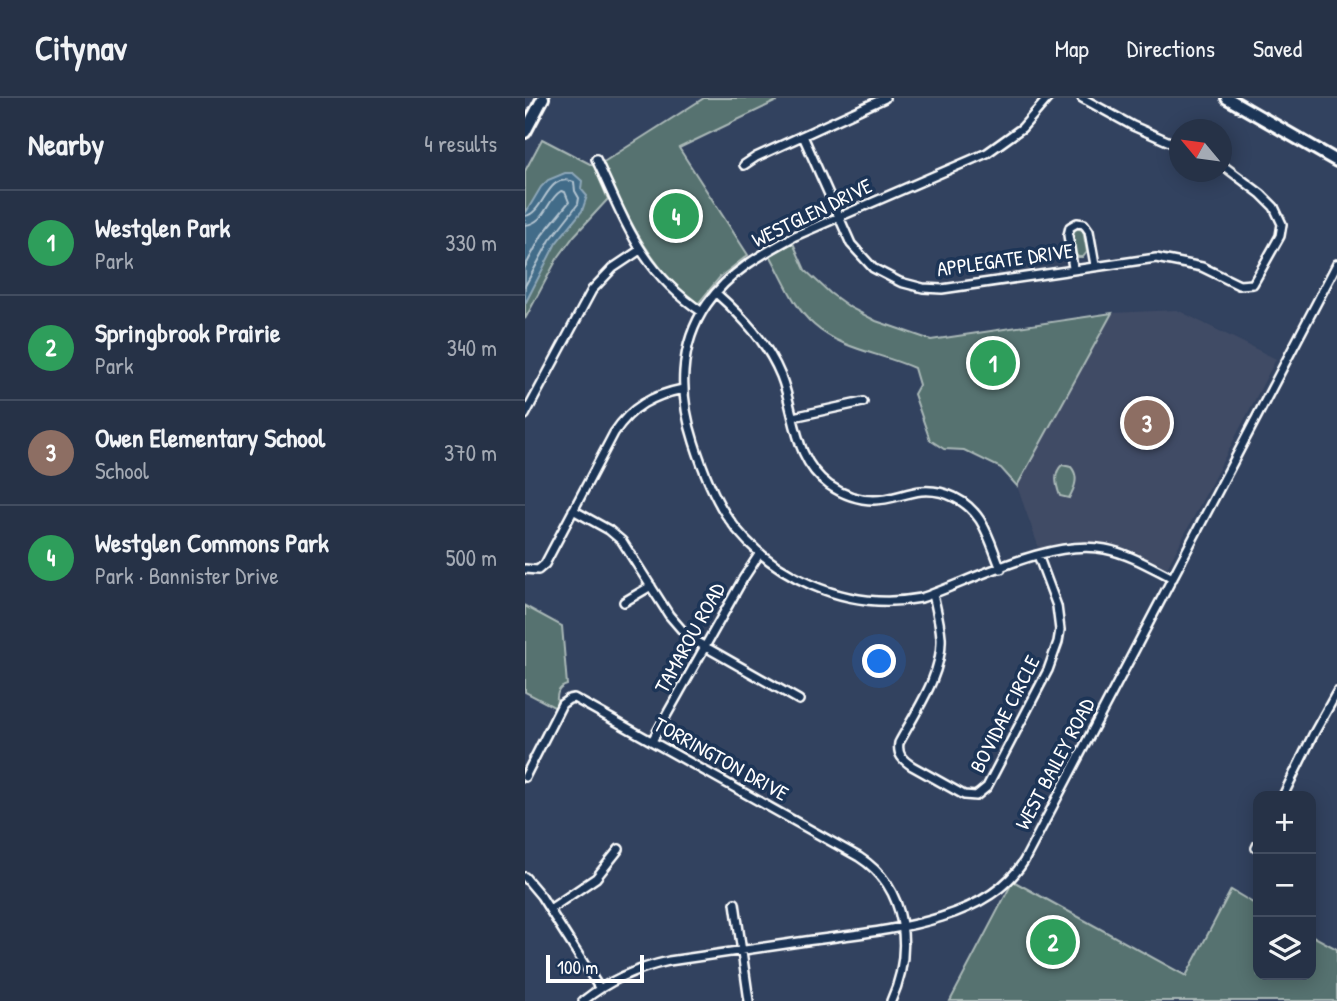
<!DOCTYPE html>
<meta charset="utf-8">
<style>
body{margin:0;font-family:"Patrick Hand",sans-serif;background:#2e3a4e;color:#f1f3f6}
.controls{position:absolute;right:21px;bottom:21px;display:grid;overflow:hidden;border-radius:14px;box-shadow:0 4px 18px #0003}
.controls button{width:63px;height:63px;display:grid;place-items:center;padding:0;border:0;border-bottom:2px solid #424d60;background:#263247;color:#f1f3f6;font:35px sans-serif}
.compass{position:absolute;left:644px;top:21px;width:63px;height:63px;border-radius:50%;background:#263247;box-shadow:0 4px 18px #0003;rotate:299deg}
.scale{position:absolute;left:21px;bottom:18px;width:98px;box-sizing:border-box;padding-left:7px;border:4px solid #fff;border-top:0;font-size:19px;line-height:24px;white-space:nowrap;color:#fff;-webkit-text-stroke:5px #1d3557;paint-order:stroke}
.you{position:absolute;left:355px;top:564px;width:24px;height:24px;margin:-18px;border:5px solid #fff;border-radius:50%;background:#1a73e8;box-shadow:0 0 0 10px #1a73e833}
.badge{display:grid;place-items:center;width:46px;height:46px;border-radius:50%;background:#d6ab8b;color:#fff;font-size:23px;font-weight:700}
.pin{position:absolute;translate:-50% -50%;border:4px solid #fff;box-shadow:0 2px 7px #0006}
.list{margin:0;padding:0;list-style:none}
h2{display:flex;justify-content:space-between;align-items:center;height:91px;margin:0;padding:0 28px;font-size:30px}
h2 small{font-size:23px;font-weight:400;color:#a4aab4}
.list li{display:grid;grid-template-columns:46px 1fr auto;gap:21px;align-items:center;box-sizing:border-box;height:105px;padding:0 28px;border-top:2px solid #424d60}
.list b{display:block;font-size:26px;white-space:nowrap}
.list p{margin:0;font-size:23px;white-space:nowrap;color:#a4aab4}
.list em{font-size:23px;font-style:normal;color:#a4aab4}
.icon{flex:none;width:38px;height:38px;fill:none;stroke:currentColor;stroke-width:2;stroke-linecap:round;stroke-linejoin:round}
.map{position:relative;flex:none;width:812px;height:903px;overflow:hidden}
header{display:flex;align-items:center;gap:42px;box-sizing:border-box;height:98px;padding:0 35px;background:#263247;border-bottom:2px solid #424d60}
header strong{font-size:33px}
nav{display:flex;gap:38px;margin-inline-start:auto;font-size:24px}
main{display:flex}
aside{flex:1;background:#263247}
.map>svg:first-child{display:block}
.built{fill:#414b65}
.green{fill:#56726f;stroke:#aab8b7;stroke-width:2}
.water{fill:#426c89;stroke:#8ea7b8;stroke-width:2}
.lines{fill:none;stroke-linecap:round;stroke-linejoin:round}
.shore{stroke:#b3c4d0;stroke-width:2}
.street-casing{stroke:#fff;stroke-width:12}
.secondary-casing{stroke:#fff;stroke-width:16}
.street{stroke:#1d3557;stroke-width:7}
.secondary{stroke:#1d3557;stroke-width:10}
.labels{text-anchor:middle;stroke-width:7;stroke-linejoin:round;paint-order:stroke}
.street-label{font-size:21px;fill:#fff;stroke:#1d3557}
</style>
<header>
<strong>Citynav</strong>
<nav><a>Map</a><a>Directions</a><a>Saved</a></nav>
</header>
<main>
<aside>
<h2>Nearby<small>4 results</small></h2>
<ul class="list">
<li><span class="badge" style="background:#2e9e5b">1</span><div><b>Westglen Park</b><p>Park</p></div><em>330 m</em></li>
<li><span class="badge" style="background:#2e9e5b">2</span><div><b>Springbrook Prairie</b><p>Park</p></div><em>340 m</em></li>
<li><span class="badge" style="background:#8d6e63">3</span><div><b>Owen Elementary School</b><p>School</p></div><em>370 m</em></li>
<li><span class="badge" style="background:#2e9e5b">4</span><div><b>Westglen Commons Park</b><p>Park · Bannister Drive</p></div><em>500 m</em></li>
</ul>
</aside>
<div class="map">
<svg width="812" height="903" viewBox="0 0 812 903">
<rect width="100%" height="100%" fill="#32425f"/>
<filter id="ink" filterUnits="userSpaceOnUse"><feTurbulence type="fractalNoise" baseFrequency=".0143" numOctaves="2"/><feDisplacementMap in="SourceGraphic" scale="14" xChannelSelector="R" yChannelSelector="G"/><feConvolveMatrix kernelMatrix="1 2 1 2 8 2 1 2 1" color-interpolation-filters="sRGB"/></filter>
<g filter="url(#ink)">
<path class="built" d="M 652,212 L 751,261 L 642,470 L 604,451 L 573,444 L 544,443 L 514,450 L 492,388 L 587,215 Z"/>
<path class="green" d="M 179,0 L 258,0 L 154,50 L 223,157 L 195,179 L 173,206 C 126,173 101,116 77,65 Z
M 17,41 L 69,68 L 83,101 L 49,138 L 32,161 L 0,221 L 0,73 Z
M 550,130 L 558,132 L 562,154 L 558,159 L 553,159 L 550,155 L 547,136 Z
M 268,145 L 280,172 L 305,195 L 326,210 L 351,223 L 406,242 L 587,215 L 492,388 L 476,370 L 439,352 L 419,351 L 405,342 L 389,296 L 394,287 L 389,270 C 356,255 317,252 289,227 C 269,210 258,180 245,157 Z
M 537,367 L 546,369 C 555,379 549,391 544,400 L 535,398 C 531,387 528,375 537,367 Z
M 0,508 L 37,528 L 42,587 C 29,591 33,600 31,610 L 0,594 Z
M 488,783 L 661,878 L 706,792 L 733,808 L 733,877 L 786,877 L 786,837 L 812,851 L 812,903 L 425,903 Z"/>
<path class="water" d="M 40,75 L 48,75 L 57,83 L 56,91 L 62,98 L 57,113 L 31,145 L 0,206 L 0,116 L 16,89 L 23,82 Z"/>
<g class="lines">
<path class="shore" d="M 0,118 C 20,115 21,73 49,84 L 50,93 L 54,100 L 53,106 L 25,142 L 0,188
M 0,127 C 21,125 21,102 36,93 L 40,94 L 44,104 L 17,137 L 0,169"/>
<defs>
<path id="street" d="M 523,0 L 497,30 L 462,55 L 270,138 C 237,156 204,174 182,206 C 153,248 154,298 169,344 C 177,369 186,394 201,417 C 243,479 322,514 396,500 C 448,482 526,440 580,451 C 605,456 626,469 648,480
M 557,0 L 608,28 L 654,48
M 278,38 L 326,146 L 348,170 L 375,184 L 398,190 L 417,191 L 631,160 L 677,169 L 714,187 L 728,186 L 755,138 L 757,126 L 749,109 L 736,96 L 696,66
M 71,61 C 101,125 116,173 177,214
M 219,67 L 231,59 L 360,0
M 548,170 L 543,137 L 545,129 L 552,125 L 559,126 L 564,133 L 570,167
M 191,195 C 218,219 242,244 256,278 C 271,316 268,361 304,387 C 317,396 333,402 349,402 C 365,402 380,395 396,393 C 419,391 442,402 455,422 C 464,436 469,454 476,471
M 0,317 L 67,192 L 88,170 L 115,152
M 268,319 L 338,304
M 48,412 L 84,432 L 97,443 L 144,517 L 163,539 L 274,602
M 0,471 L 13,472 L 20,466 L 89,335 C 106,309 128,297 158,291
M 408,496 C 411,510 415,525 416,539 C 418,576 391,613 374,645 C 372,657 378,662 387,668 L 439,697 L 451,698 L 462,689 L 523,572 L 533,544 L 535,532 L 532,508 L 513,457
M 99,504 L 126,488
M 127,643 L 218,481 L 235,455
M 0,679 L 37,606 L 44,601 L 49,600 L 334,759 C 383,790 388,854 366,903
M 758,698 L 788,637 L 812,594
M 731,750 L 733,746
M 0,779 L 16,798 L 75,891
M 210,805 L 224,903
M 25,811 L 71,780 L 94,751
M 58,903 C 83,883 112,870 144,863 C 189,856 235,850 281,843 C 349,833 459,828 499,763 L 812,166"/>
<path id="secondary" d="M 702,0 L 812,63
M 0,34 L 18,0"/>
</defs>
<use href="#street" class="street-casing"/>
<use href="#secondary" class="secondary-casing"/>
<use href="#street" class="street"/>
<use href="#secondary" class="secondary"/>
</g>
</g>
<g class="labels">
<g class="street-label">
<text transform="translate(287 115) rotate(-26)" y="7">WESTGLEN DRIVE</text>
<text transform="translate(480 162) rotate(-8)" y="7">APPLEGATE DRIVE</text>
<text transform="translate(165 540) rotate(-61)" y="7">TAMAROU ROAD</text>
<text transform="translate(480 616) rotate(-63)" y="7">BOVIDAE CIRCLE</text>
<text transform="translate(196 661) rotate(29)" y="7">TORRINGTON DRIVE</text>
<text transform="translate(530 666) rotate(-62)" y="7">WEST BAILEY ROAD</text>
</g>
</g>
</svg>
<div class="controls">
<button>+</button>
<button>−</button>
<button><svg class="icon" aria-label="layers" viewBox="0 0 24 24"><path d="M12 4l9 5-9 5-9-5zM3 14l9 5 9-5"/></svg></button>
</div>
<svg class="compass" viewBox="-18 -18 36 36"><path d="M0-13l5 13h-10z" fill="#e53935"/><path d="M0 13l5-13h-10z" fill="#a4aab4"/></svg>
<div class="scale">100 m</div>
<div class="you"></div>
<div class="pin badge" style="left:468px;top:265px;background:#2e9e5b">1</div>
<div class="pin badge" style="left:528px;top:844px;background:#2e9e5b">2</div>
<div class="pin badge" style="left:622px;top:325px;background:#8d6e63">3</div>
<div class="pin badge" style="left:151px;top:118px;background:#2e9e5b">4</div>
</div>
</main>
